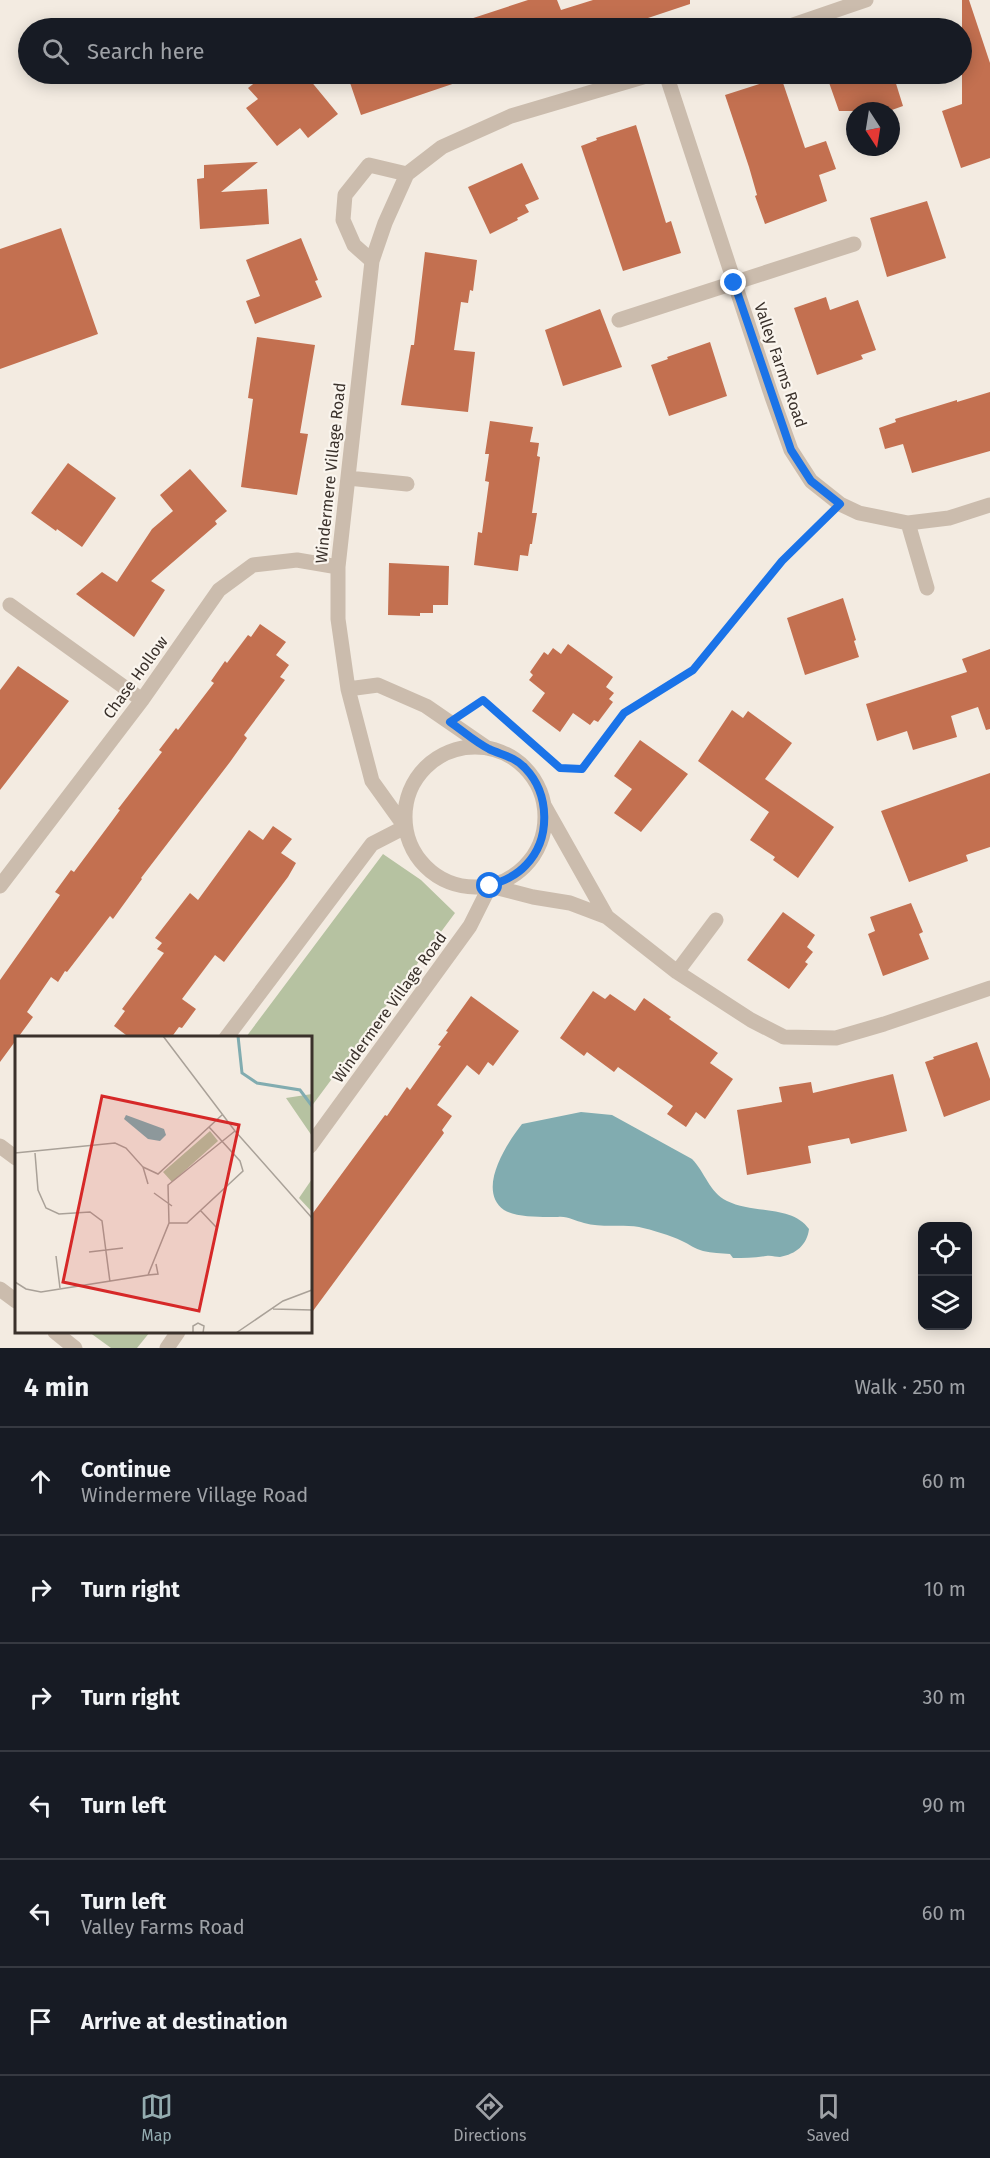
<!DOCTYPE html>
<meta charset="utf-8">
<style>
body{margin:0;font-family:"Fira Sans",sans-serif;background:#242831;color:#f1f3f6}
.controls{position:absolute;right:18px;bottom:18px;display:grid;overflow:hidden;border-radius:12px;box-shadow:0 3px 15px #0003}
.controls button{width:54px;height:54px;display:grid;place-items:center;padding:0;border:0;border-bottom:2px solid #363941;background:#171b24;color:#f1f3f6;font:30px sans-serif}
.compass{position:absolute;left:846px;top:102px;width:54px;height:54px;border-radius:50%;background:#171b24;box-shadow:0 3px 15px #0003;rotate:168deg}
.stop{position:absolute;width:18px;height:18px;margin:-14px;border:4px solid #1a73e8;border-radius:50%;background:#fff}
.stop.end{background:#1a73e8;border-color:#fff;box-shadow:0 2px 6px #0008}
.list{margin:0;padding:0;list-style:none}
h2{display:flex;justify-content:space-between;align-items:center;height:78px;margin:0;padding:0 24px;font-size:26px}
h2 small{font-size:20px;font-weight:400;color:#9ea1a6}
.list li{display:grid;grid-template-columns:39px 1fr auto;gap:18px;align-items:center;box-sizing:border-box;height:108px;padding:0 24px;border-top:2px solid #363941}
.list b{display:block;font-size:22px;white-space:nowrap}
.list p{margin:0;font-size:20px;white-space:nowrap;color:#9ea1a6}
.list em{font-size:20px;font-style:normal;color:#9ea1a6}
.icon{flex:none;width:33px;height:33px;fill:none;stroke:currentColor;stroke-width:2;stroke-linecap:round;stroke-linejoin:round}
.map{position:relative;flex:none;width:990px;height:1348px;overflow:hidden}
.search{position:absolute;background:#171b24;box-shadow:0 3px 15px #0003;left:18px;right:18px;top:18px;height:66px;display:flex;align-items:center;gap:15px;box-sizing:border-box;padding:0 21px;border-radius:33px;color:#9ea1a6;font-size:22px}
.sheet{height:726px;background:#171b24}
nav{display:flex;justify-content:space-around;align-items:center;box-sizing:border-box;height:84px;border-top:2px solid #363941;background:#171b24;font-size:16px;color:#9ea1a6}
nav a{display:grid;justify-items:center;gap:3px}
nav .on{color:#94acb0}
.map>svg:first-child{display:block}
.green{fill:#b6c2a1}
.water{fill:#81acb0}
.building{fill:#c37050}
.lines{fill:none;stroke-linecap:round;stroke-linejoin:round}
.path{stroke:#b7a697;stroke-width:4;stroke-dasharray:3 3;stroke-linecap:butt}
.street{stroke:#cbbcad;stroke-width:15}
.route{stroke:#1a73e8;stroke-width:8}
.labels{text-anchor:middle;stroke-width:4.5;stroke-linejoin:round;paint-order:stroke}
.street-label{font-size:16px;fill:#3a312b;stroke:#faf5ee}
.inset-river{fill:none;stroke:#81acb0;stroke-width:3}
.inset-road{fill:none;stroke:#a9a198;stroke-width:1.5}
.view{fill:#d62828;fill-opacity:0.15;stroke:#d62828;stroke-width:3}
.inset-edge{fill:none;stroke:#3a312b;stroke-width:3}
</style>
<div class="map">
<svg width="990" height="1348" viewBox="0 0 990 1348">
<rect width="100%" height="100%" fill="#f3ebe1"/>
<path class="green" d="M 383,854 L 421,880 L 455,913 L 311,1107 L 310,1038 L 246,1037 Z
M 89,1332 L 150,1332 L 137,1348 L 111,1348 Z"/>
<path class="water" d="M 581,1112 L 612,1115 L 692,1159 C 705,1172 709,1192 727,1201 C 753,1214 792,1205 809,1229 C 807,1245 796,1254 780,1257 C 776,1257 771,1255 766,1256 C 755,1258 744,1258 733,1258 L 730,1254 C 721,1253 712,1253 703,1251 C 695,1249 689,1244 682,1241 C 670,1235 652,1230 639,1227 C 621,1224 601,1228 584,1223 C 575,1221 568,1216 558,1217 C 544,1217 517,1218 504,1210 C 476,1190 507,1143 522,1124 Z"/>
<path class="building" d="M 528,0 L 557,0 L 561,10 L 593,0 L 690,0 L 690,4 L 618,28 L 456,28 L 455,24 Z
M 962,0 L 969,0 L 990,63 L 990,158 L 961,168 L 942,111 L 962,104 Z
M 266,74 L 305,74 L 338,114 L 308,138 L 300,128 L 277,146 L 246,108 L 258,99 L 248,88 Z
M 347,74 L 469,74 L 470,78 L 361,115 Z
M 826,74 L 893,74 L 903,106 L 889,111 L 839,111 Z
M 781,77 L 805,148 L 826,141 L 836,169 L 819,175 L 827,201 L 765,224 L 755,196 L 757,195 L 749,167 L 725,95 Z
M 636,125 L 666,223 L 671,221 L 681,253 L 623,271 L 581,146 L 597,140 L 596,138 Z
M 258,162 L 221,192 L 267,189 L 269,224 L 200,229 L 197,179 L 204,178 L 204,165 Z
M 522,163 L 539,199 L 525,205 L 529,212 L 517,218 L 518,220 L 490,234 L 468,187 Z
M 927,201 L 946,258 L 887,277 L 870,218 Z
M 61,228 L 98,334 L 0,369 L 0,249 Z
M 301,238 L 318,280 L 315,281 L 322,297 L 255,324 L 246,301 L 260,296 L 246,260 Z
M 425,252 L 477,260 L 473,291 L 470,290 L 468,303 L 461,302 L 454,350 L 475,352 L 468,412 L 401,405 L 411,345 L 414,345 Z
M 826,297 L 830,310 L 858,300 L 876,350 L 861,355 L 863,359 L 817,375 L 794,308 Z
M 600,309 L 622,367 L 563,386 L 545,330 Z
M 257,337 L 315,345 L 300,433 L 308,434 L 297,495 L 241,487 L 253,399 L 248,398 Z
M 710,342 L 727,396 L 669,416 L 651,365 L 668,359 L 667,357 Z
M 990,392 L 990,451 L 912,473 L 903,444 L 885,449 L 879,428 L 896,422 L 895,419 L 957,400 L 957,402 Z
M 490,421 L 533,427 L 530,442 L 539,443 L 537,456 L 540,457 L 532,513 L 537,513 L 532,544 L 530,544 L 528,556 L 520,555 L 518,571 L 474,565 L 478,532 L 482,533 L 489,482 L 485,481 L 489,454 L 485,454 Z
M 68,463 L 116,498 L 82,547 L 57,529 L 56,531 L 31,513 Z
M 190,469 L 227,511 L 215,521 L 217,524 L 151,581 L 165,590 L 134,637 L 76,594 L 102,572 L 117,582 L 152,529 L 173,511 L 160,495 Z
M 389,563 L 449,566 L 448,605 L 433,605 L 433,613 L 420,613 L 420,616 L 388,615 Z
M 843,598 L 856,640 L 854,641 L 859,657 L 805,675 L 787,618 Z
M 260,624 L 286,642 L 276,655 L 289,665 L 280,677 L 285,680 L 244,735 L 247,738 L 230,762 L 141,878 L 142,879 L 113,919 L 110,916 L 67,972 L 65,971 L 58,982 L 51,977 L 27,1012 L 33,1017 L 0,1062 L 0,980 L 60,895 L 55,892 L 71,870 L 74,872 L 112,821 L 120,810 L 118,809 L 162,752 L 159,750 L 176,728 L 178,730 L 214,683 L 211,681 L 225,661 L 227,663 L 248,635 L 251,637 Z
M 568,644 L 613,677 L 606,687 L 614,693 L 609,699 L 613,702 L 598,722 L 594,720 L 590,725 L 573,713 L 560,732 L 532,711 L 545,693 L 529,680 L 533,675 L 530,672 L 544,652 L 548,655 L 553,648 L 561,654 Z
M 990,649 L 990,729 L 986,730 L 978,707 L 951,716 L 957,737 L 913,750 L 907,731 L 877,741 L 866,704 L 967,672 L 962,659 Z
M 18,666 L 69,701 L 0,790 L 0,690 Z
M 732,710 L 743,718 L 748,711 L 792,743 L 765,779 L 834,827 L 798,878 L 773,860 L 775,857 L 750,840 L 769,812 L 698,761 Z
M 640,740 L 688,774 L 641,832 L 614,813 L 632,789 L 614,776 Z
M 990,773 L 990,847 L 966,855 L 968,861 L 909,882 L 881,811 Z
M 273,826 L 292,839 L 281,853 L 296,863 L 288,877 L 224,962 L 215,955 L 182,999 L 196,1009 L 182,1028 L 179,1027 L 171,1038 L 130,1038 L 114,1026 L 125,1011 L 122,1009 L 164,953 L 157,949 L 162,943 L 155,938 L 190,893 L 198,900 L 249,830 L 263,840 Z
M 911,903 L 923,932 L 919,934 L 929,959 L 883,976 L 868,934 L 875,931 L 870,917 Z
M 783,912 L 815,935 L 807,947 L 813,952 L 805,962 L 808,964 L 789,989 L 747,960 Z
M 593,991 L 605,999 L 610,994 L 635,1011 L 644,998 L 671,1017 L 669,1019 L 718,1053 L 710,1063 L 733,1079 L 705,1119 L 696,1112 L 686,1127 L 667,1114 L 673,1106 L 618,1067 L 614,1072 L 587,1052 L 584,1056 L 560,1038 Z
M 471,996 L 519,1031 L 493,1066 L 488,1062 L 479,1075 L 467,1065 L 437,1105 L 452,1116 L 442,1130 L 444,1133 L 310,1315 L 310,1217 L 385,1115 L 387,1116 L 407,1087 L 410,1090 L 441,1046 L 438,1045 L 448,1032 L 446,1031 Z
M 977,1042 L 990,1079 L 990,1100 L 944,1117 L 925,1062 L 934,1059 L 933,1057 Z
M 893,1074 L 907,1131 L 851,1144 L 849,1138 L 808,1146 L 811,1163 L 747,1175 L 737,1110 L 782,1102 L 779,1087 L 811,1082 L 813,1093 Z"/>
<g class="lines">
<path class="path" d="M 468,710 L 483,700 L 560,768 L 582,769 L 624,713 L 693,670 L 781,561 L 824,520"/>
<path class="street" d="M 784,28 L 866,0
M 666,74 L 772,397 L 791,450 L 811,481 L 840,504 L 859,513 L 908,523 L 949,518 L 990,505
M 372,261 L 354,245 L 343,220 L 345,195 L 369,165 L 407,174
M 619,320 L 854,244
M 348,478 L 407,484
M 908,523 L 927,588
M 10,605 L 142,700
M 348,689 L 378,685 L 426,706 L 487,748
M405 817a70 70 0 1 1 140 0a70 70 0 1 1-140 0Z
M 545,807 L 607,917
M 0,886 L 142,700 L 219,590 L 253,565 L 297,560 L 338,567
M 677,972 L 716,920
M 226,1038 L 372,844 L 405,827 L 372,781 L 348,689 L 338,619 L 338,567 L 372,261 L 385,223 L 407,174 L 442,147 L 511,116 L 653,74
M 0,1146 L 16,1158
M 310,1146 L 470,926 L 490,886 L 533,897 L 570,903 L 607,917 L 677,972 L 751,1020 L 784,1037 L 836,1038 L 884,1024 L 990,988
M 0,1289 L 16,1301
M 55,1332 L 75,1348
M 167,1348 L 178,1332"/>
</g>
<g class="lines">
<path class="route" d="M 490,886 C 503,881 516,876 526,865 C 551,839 550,794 525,768 C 515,757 502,755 489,749 C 475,742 463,731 450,722 L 483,700 L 560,768 L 582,769 L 624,713 L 693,670 L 782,561 L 840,504 L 811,481 L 791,450 L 734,283"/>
</g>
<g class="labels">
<g class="street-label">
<text transform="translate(781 365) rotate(71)" y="6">Valley Farms Road</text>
<text transform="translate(330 473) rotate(-84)" y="6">Windermere Village Road</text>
<text transform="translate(135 677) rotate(-54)" y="6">Chase Hollow</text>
<text transform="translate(389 1007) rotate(-54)" y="6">Windermere Village Road</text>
</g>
</g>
<g transform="translate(15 1036)">
<rect width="297" height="297" fill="#f3ebe1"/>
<path d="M 297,58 L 297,100 L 271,62 ZM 195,95 L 203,105 L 157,146 L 148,136 ZM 297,143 L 297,176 L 284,162 Z" fill="#b6c2a1"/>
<path d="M 111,79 L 149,93 L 151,99 L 145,105 L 133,103 L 109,83 Z" fill="#81acb0"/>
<path class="inset-river" d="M 223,0 L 227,37 L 242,47 L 285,54 L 297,70"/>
<path class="inset-road" d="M 148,0 L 220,95 L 297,182M 0,117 L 100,107 L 111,112 L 128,131 L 133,148M 20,117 L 23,154 L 31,172 L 44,178 L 75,176 L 87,185 L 95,246M 128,131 L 143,138 L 207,79M 139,157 L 157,170M 185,174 L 201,191M 154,187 L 172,187 L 228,135 L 225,125 L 194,91M 74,216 L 108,212M 41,220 L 45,252M 133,239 L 143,238 L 141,228M 0,246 L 11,253 L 26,256 L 133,239 L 154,187 L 153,149 L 220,95M 258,273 L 297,274M 178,297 L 178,290 L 183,287 L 189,290 L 188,297M 221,297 L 268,265 L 297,254"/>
<path class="view" d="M 87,60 L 224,89 L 184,275 L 48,246 Z"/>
<rect width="297" height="297" class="inset-edge"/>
</g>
</svg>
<div class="controls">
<button><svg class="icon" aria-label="locate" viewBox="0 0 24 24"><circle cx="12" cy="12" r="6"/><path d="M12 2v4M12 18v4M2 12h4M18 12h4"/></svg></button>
<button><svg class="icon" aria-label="layers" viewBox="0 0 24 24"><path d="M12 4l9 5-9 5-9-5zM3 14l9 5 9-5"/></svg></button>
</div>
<svg class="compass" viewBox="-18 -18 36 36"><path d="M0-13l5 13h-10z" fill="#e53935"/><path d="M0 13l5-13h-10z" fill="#9ea1a6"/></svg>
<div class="stop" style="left:490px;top:886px"></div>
<div class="stop end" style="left:734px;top:283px"></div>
<div class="search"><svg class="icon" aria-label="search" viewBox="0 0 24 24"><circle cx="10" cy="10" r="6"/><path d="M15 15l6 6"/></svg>Search here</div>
</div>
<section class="sheet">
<h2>4 min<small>Walk · 250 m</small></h2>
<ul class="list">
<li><svg class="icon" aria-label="ahead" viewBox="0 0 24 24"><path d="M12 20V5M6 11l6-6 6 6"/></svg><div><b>Continue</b><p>Windermere Village Road</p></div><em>60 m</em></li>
<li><svg class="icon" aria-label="right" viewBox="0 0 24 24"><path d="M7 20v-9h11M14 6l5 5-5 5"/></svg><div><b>Turn right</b></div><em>10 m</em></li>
<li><svg class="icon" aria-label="right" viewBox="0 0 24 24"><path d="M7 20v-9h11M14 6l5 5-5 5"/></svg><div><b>Turn right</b></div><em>30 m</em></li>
<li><svg class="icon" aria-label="left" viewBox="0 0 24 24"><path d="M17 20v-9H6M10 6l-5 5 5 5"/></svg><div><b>Turn left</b></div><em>90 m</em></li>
<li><svg class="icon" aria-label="left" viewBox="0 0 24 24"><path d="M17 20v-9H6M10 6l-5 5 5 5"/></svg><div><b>Turn left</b><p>Valley Farms Road</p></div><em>60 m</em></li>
<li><svg class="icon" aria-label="arrive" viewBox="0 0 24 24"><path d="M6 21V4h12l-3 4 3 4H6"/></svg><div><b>Arrive at destination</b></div></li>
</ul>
</section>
<nav>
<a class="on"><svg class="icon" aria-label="map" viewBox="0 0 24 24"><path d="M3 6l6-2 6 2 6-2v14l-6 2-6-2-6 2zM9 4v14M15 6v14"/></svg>Map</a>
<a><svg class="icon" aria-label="directions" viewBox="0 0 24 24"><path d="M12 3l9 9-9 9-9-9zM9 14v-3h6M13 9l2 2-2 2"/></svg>Directions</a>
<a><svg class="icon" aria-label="saved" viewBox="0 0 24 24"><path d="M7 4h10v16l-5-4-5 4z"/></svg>Saved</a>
</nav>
